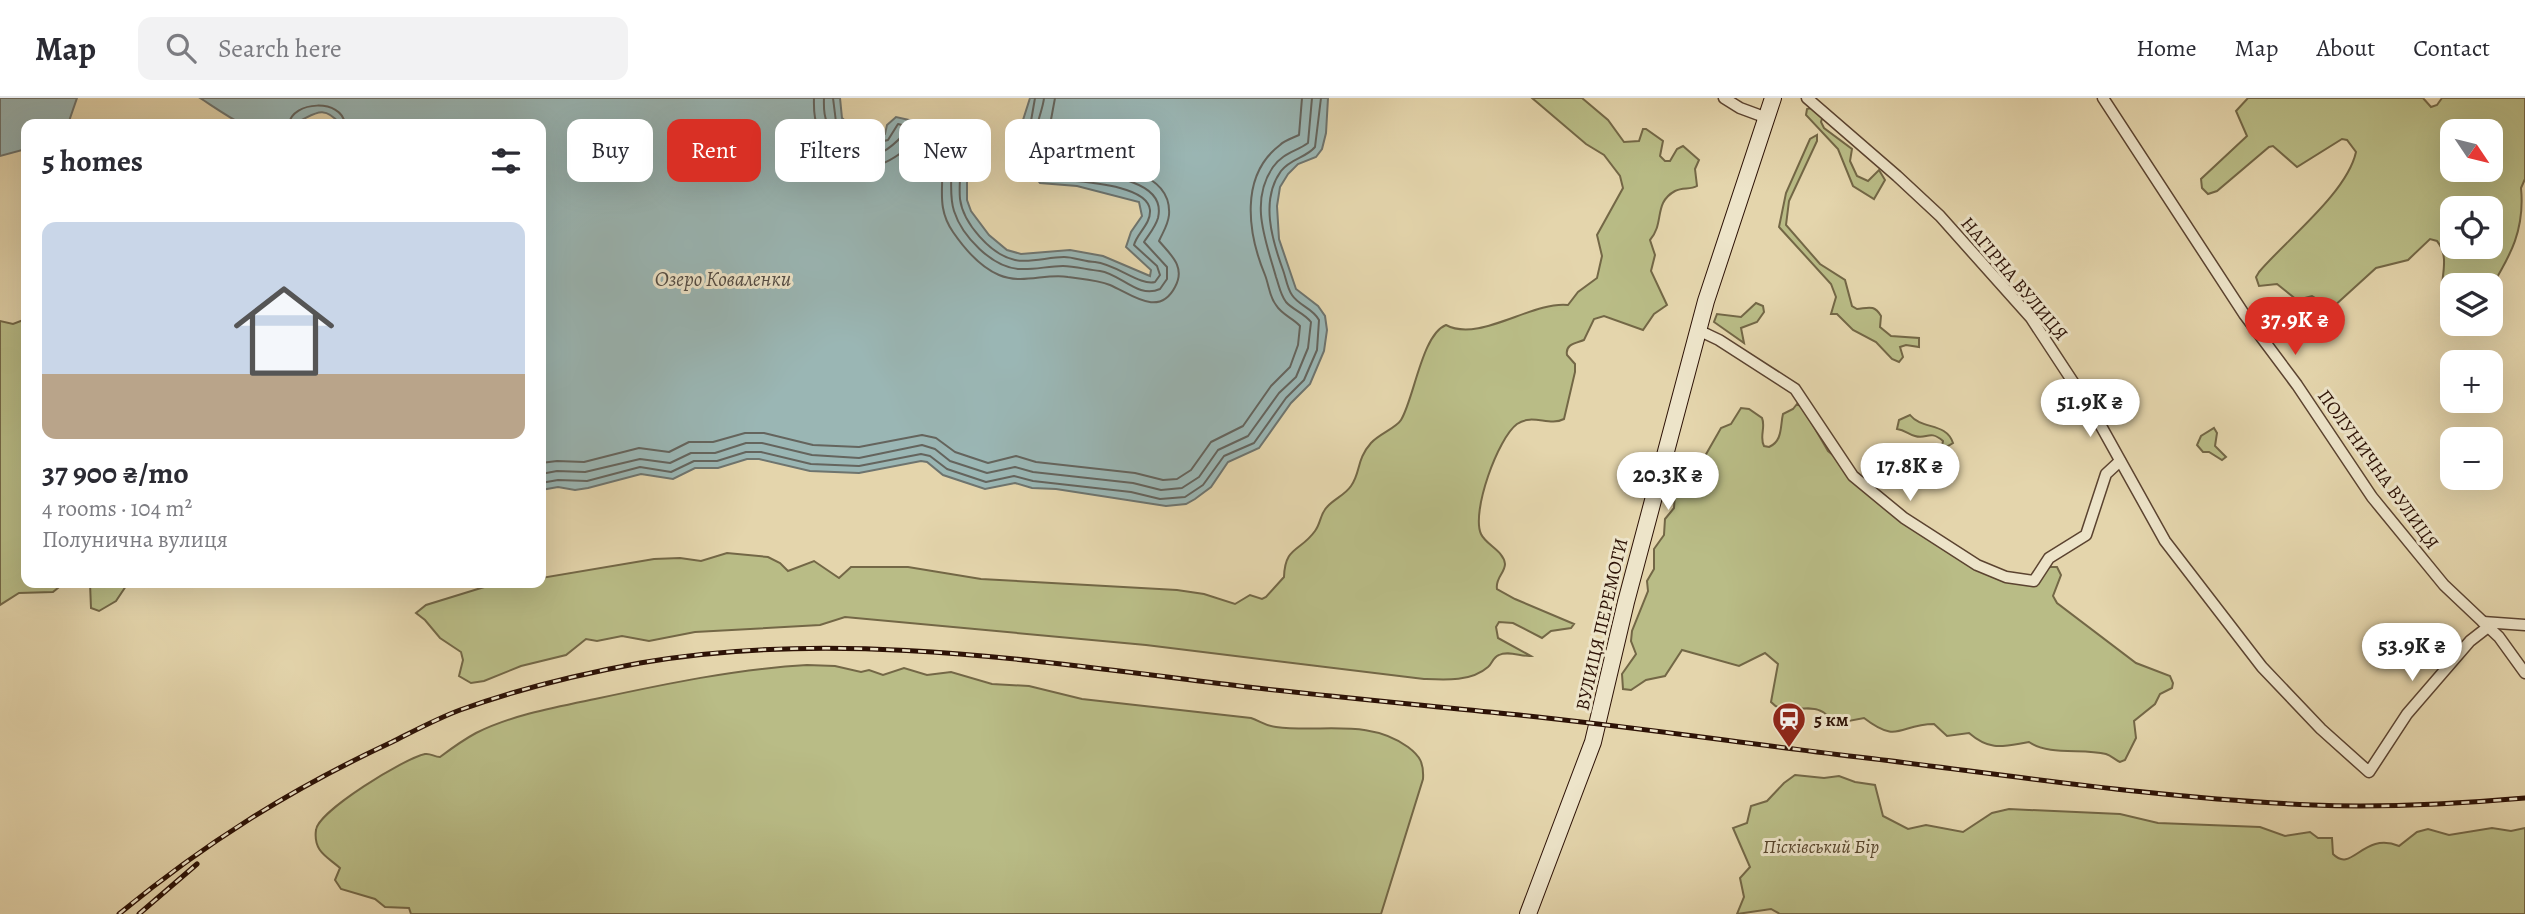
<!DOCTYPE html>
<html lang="en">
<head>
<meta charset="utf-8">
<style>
	:root { --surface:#fff; --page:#f2f2f3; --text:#2b2b33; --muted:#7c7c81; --line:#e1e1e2; --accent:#d93025 }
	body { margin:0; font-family:Alegreya,serif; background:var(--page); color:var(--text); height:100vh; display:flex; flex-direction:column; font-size:26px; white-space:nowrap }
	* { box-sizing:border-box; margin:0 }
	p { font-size:23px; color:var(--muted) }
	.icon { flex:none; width:38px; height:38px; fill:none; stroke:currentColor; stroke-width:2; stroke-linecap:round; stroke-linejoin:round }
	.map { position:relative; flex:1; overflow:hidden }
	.side { position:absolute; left:21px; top:21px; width:525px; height:469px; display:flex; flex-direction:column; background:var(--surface); border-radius:14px; box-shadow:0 7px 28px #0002 }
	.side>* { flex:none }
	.guide { position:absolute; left:567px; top:21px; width:665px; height:63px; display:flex; gap:14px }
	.needle { width:46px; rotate:125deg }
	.controls { position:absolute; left:2440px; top:21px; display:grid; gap:14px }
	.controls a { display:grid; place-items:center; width:63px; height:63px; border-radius:14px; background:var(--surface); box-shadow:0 7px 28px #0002; font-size:35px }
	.price { position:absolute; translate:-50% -60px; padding:0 16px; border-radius:24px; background:#fff; color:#222; font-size:23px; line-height:46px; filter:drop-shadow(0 2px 4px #0008) }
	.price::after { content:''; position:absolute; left:50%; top:42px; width:21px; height:16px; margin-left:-10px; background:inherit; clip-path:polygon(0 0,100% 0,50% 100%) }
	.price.selected { background:var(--accent); color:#fff }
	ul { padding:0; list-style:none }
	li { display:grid; align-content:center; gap:14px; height:371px; padding:0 21px }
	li+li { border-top:2px solid var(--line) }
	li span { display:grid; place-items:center; height:217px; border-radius:14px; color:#555 }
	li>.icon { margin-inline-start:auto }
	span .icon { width:126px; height:126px; fill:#fffc; stroke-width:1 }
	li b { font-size:30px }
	h2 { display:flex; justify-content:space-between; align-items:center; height:84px; padding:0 21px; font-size:30px }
	.chip { padding:0 24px; border-radius:14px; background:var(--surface); box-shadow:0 7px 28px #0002; font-size:24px; line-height:63px }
	.chip.selected { background:var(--accent); color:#fff }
	header { display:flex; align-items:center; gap:42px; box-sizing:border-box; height:98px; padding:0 35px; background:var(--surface); border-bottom:2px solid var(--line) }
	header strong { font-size:33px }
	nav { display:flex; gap:38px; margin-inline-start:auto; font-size:24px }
	.search { width:490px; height:63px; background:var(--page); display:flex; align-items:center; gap:18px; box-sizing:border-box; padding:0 24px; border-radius:14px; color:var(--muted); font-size:26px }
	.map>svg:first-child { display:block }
</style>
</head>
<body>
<header>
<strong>Map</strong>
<div class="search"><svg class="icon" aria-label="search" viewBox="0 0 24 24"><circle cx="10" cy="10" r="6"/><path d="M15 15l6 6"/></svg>Search here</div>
<nav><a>Home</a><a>Map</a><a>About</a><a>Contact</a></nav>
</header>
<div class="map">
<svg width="2525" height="816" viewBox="0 0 2525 816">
	<rect width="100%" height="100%" fill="#e4d5ac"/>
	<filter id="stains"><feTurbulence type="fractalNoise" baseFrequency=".00286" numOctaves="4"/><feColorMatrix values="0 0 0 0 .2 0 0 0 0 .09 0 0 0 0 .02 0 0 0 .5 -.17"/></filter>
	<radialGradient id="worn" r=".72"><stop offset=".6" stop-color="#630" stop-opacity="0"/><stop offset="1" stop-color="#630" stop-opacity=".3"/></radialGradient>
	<g fill="#b9bc86" stroke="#736746" stroke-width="2" fill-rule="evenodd">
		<path d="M1532 0H1582L1608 22 1624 44 1639 43 1643 31H1646L1663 43 1660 58 1665 63H1670L1677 51 1683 48 1699 62 1695 71 1697 88C1690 92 1683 89 1675 93 1653 105 1665 125 1650 142L1655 157 1651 173 1667 207 1654 216 1643 232 1604 218 1594 221 1584 242C1576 245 1565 246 1567 257L1575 266V274L1564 321C1549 329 1533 315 1517 326 1498 340 1471 414 1481 436 1486 447 1504 453 1505 466 1505 475 1495 480 1497 491L1515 501 1574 526 1571 530 1551 533 1542 540 1513 525 1499 524 1496 529 1498 540 1531 558C1522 559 1508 552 1499 557 1493 559 1492 566 1488 569 1471 584 1444 582 1424 581L1146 547 845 519 820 527 695 534 649 543 622 538 597 543 586 541 566 557 521 568 484 583 471 585 459 578 463 562 461 554 440 540 425 522 416 515 426 507 494 486 541 485V480L654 461 680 460 701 463 727 455 768 459 780 465 788 473 814 463 839 480 851 469H908L981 481 1177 492 1204 496 1235 506 1250 497 1262 501 1266 499 1284 479C1285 448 1300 454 1315 433 1321 425 1320 416 1327 409 1334 401 1345 397 1351 388 1361 374 1356 362 1371 345 1379 336 1396 330 1401 322 1414 301 1422 236 1446 227 1479 245 1532 203 1568 207L1578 194 1597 180 1602 158 1597 137 1623 90 1620 78 1604 57 1586 46Z"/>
		<path d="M2248 0H2423L2431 9 2437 7 2442 0H2525V81L2521 90C2525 131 2511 157 2490 191V187H2452V215C2428 197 2456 166 2437 143L2430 141 2408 162 2376 170 2332 210 2312 198 2297 202 2277 186 2259 188 2256 179 2259 174C2286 142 2347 95 2356 54L2347 42 2342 41 2297 69 2273 48 2269 49 2217 93 2208 96 2202 90 2201 81 2247 38 2236 13ZM2452 33H2490V72H2452ZM2452 110H2490V149H2452Z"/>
		<polygon points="1811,10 1823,18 1821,24 1824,30 1852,51 1850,63 1857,78 1868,83 1879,72 1885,82 1874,101 1853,88 1838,51 1806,17 1807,11"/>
		<path d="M1817 37V43L1789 103 1786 127 1820 166 1845 182 1852 208 1857 211C1868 210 1874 206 1881 218L1880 229 1891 238 1919 240V249L1906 247 1900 249 1903 259 1899 264 1892 261 1876 244 1853 232 1837 216H1831L1836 199 1831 186 1779 129 1786 95 1810 41Z"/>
		<polygon points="1756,205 1763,208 1764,214 1757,224 1741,230 1744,245 1714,224 1717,216 1741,219"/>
		<polygon points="26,221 26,485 64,485 53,494 19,495 0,507 0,223 13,226"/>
		<path d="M1797 306 1803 310 1828 353 1922 428 2015 484 2050 469H2057L2061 477 2053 498 2057 505 2136 565 2170 578 2173 585 2172 590 2160 596 2155 606 2134 623 2136 640 2125 662 2120 664C2115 662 2112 658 2106 656 2082 650 2050 658 2029 644 2004 648 1991 654 1969 635L1947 638 1934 626C1899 626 1899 647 1864 620L1833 626C1829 621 1827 615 1821 613 1805 605 1784 619 1771 604L1778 566 1765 555 1739 568 1682 552 1665 578 1646 582 1631 592 1623 591 1622 576 1636 556 1631 543 1632 533 1648 493 1647 483 1654 471V451L1664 437 1665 421 1674 410 1676 381 1701 365 1721 330 1731 326 1741 310 1749 311 1762 320C1766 329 1759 339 1764 348L1769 349C1783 343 1780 328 1783 316L1793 311Z"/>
		<path d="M1910 317C1922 332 1946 324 1953 345L1941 352 1943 343C1929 331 1927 342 1915 338 1908 336 1905 332 1897 331L1899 322Z"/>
		<polygon points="2214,330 2217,335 2215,348 2226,359 2222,362 2209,354 2203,354 2197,347 2201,338"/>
		<polygon points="90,485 128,485 116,503 99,513 91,510"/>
		<path d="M807 567 835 568 861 574 869 572 883 577 904 570 927 577 951 574 992 586 1029 588 1082 601 1251 620C1260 623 1266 628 1276 629 1321 635 1369 620 1408 649 1420 658 1424 665 1423 681L1381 816H411L409 810 385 809 375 801 341 791 335 782 340 770C328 759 313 754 316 732 318 713 405 660 425 656 431 655 434 659 440 659 452 650 463 642 476 635 512 617 556 609 595 601 665 586 736 571 807 567Z"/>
		<path d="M1795 677 1824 680 1839 678 1855 684 1875 687 1883 718 1908 731 1926 727 1963 734 1992 715 2009 711 2120 716 2158 725 2260 729 2285 738 2310 734 2318 740H2332L2333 756C2352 776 2363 733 2399 748L2417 734 2428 731 2449 737 2492 730 2511 733 2525 730V816H1780L1771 811 1737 816 1744 799 1740 780 1750 769 1733 730 1747 725 1751 708 1767 703 1784 685Z"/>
	</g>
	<g fill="#9ab6b4" stroke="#6e746e" stroke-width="2">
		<polygon points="0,0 77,0 68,26 26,26 26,51 0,58"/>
		<path d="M200 0H840L842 20 866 41 885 36 887 27 896 19 941 29 960 40 967 58V102L971 113 989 137 1007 152 1021 156 1070 152 1103 158 1150 178 1151 172 1126 149 1131 134 1142 118 1139 104 1077 88 1040 85 1020 58 1016 44 1030 0H1328L1326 35 1322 51 1316 59 1298 66 1288 76 1280 89 1277 108 1279 141 1296 191 1318 208 1325 218 1327 232 1324 253 1310 286 1291 305 1259 350 1228 364 1211 389 1195 401 1186 406 1166 408 1056 391 1032 390 1015 385 985 391 943 377 927 364 921 363 859 375 810 373 759 361H747L718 370H695L673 381 641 376 588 390 575 392 558 389 541 392V26H340C321 3 312 20 292 26 286 28 246 28 242 26 228 19 214 9 200 0Z"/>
	</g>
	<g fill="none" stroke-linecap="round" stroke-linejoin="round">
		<g stroke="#64645d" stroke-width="2">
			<path d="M814 0C813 29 818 33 839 51 866 76 882 71 910 48L939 56C948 82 933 105 953 134 964 150 980 169 999 177 1023 187 1045 175 1068 179 1082 181 1098 182 1110 187 1131 196 1159 220 1175 189 1186 169 1171 157 1159 143 1163 134 1168 127 1169 117 1173 65 1089 66 1054 61L1043 45 1050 27 1055 0"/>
			<path d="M824 0C823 25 827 27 845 42 849 46 851 51 856 54 875 65 893 48 904 36L947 49C956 69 947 92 954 113 962 138 992 170 1020 171 1034 172 1048 168 1063 168 1075 168 1088 172 1100 173 1121 176 1138 201 1160 191L1167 181V169L1144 144C1149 136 1155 130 1158 120 1169 73 1075 77 1048 70 1043 63 1033 54 1032 45 1032 39 1043 12 1044 0"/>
			<path d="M833 0 836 24 863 48 888 42 898 26 939 36 953 43C965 59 958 82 960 101 963 125 991 157 1015 162 1031 165 1048 159 1064 159 1074 159 1085 164 1095 164 1116 166 1140 188 1155 184L1160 177 1157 168 1134 147C1137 135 1151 126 1150 112 1147 83 1065 84 1043 79L1026 55 1023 42 1031 23 1035 0"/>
			<path d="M289 26C292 3 342 0 345 26"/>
			<path d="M541 365 557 363 584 364 639 350 669 354 689 344H713L745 335H764L813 347 859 349 922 337 936 340 955 354 988 365 1016 358 1036 364 1135 375 1163 382 1177 381 1191 372 1211 344 1243 328 1271 288 1290 269 1298 247 1300 228C1293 220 1282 217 1276 207 1269 198 1269 187 1265 177 1248 136 1239 78 1280 47 1285 42 1293 40 1299 37L1302 0"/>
			<path d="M541 376 557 373 585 374 640 361 670 365 691 355H715L746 345H762L812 357 859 360 922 347 935 351 950 363 987 375 1015 369 1033 374 1133 385 1161 392 1182 390 1199 379 1218 352 1248 338 1279 295 1296 279 1308 250 1311 224C1304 215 1293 212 1286 204 1280 196 1279 187 1276 179 1266 143 1249 104 1273 69 1283 55 1295 54 1308 45L1312 0"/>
			<path d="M541 385 558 382 587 383 640 369 671 374 694 363H717L746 354H761L811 366 859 368 921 356 930 358 947 371 986 384 1014 378 1033 383 1131 394 1160 401 1185 399 1203 387 1224 358 1254 345 1286 300 1304 282 1317 252 1319 222C1313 210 1299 208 1292 197 1287 190 1286 180 1283 172 1272 142 1260 102 1281 73 1291 60 1306 60 1315 49L1321 0"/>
		</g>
		<g stroke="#5b4330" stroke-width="13">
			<g id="street">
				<polyline points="1724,0 1740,10 1767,20"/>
				<polyline points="1807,0 1897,78 1940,118 2031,220 2096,319 2165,443 2262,569 2321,631 2369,674 2407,616 2470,543 2488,529"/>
				<polyline points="2103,0 2244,216 2297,287 2372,399 2444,487 2499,539 2525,575"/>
				<polyline points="1698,232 1719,242 1795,291 1853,378 1904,420 1977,467 2006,479 2034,483 2049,460 2086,437 2106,376 2120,363"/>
				<polyline points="2483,524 2525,527"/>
			</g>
		</g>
		<g stroke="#2d1206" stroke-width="18">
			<polyline id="secondary" points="1528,816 1593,644 1626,504 1706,203 1773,0"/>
		</g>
		<use href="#street" stroke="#ede4c9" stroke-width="10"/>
		<use href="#secondary" stroke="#ede4c9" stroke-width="16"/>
		<g stroke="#2d1206" stroke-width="5">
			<g id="rail">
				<path d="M119 816C205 745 291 691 392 644 414 633 436 621 460 612 518 591 580 576 640 565 840 530 1049 565 1248 589 1335 599 1422 607 1509 616 1628 628 1748 646 1867 660 2015 678 2164 701 2313 707 2384 710 2455 706 2525 700"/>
				<polyline points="139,816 197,766"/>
			</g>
		</g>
		<use href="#rail" stroke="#ede4c9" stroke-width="2.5" stroke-dasharray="8" stroke-linecap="butt"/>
	</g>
	<defs>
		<g id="station-pin" transform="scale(1.75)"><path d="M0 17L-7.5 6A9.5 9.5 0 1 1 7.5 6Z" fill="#8f2418" stroke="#ede4c9"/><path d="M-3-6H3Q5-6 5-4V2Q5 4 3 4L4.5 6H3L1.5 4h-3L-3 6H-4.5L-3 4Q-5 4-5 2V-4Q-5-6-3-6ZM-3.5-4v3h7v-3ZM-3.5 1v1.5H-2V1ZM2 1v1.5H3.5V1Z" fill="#fff"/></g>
	</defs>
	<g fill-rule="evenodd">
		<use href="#station-pin" x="1789" y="621"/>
	</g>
	<g text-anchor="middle" stroke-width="6" stroke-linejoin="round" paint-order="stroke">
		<g font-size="19" fill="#2d1206" stroke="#ede4c9">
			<text transform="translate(2015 180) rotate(50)" y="7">НАГІРНА ВУЛИЦЯ</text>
			<text transform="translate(2379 371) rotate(54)" y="7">ПОЛУНИЧНА ВУЛИЦЯ</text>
			<text transform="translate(1601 526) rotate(-77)" y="7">ВУЛИЦЯ ПЕРЕМОГИ</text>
		</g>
		<g font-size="19" font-weight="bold" fill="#2d1206" stroke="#ede4c9" text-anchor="start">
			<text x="1814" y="628">5 км</text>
		</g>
		<g font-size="19" font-style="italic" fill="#57452c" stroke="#ede4c9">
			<text x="1821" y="755">Пісківський Бір</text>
		</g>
		<g font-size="21" font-style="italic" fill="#534b43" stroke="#ede4c9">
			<text x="723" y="188">Озеро Коваленки</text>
		</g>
	</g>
	<rect width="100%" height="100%" filter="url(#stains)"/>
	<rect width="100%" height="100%" fill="url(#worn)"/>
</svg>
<div class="controls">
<a><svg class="needle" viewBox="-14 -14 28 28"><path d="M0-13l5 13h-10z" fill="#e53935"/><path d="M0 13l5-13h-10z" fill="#7c7c81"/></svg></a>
<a><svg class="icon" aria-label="locate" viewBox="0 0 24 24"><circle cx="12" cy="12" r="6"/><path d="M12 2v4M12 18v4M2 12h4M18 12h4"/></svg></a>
<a><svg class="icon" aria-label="layers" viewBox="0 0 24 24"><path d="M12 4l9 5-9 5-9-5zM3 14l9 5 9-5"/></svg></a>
<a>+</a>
<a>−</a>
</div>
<b class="price selected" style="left:2295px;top:259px">37.9K ₴</b>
<b class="price" style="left:2090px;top:341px">51.9K ₴</b>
<b class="price" style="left:1910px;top:405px">17.8K ₴</b>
<b class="price" style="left:1668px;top:414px">20.3K ₴</b>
<b class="price" style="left:2412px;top:585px">53.9K ₴</b>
<div class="guide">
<a class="chip">Buy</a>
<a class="chip selected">Rent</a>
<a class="chip">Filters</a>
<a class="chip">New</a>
<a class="chip">Apartment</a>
</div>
<section class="side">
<h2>5 homes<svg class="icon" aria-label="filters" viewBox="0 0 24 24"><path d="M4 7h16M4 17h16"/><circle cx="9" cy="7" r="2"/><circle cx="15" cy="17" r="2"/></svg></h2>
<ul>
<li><span style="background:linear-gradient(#c9d6e8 70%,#b9a48a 0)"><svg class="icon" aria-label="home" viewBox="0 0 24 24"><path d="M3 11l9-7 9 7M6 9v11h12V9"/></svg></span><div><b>37 900 ₴/mo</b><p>4 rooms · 104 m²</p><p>Полунична вулиця</p></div></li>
</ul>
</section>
</div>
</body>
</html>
